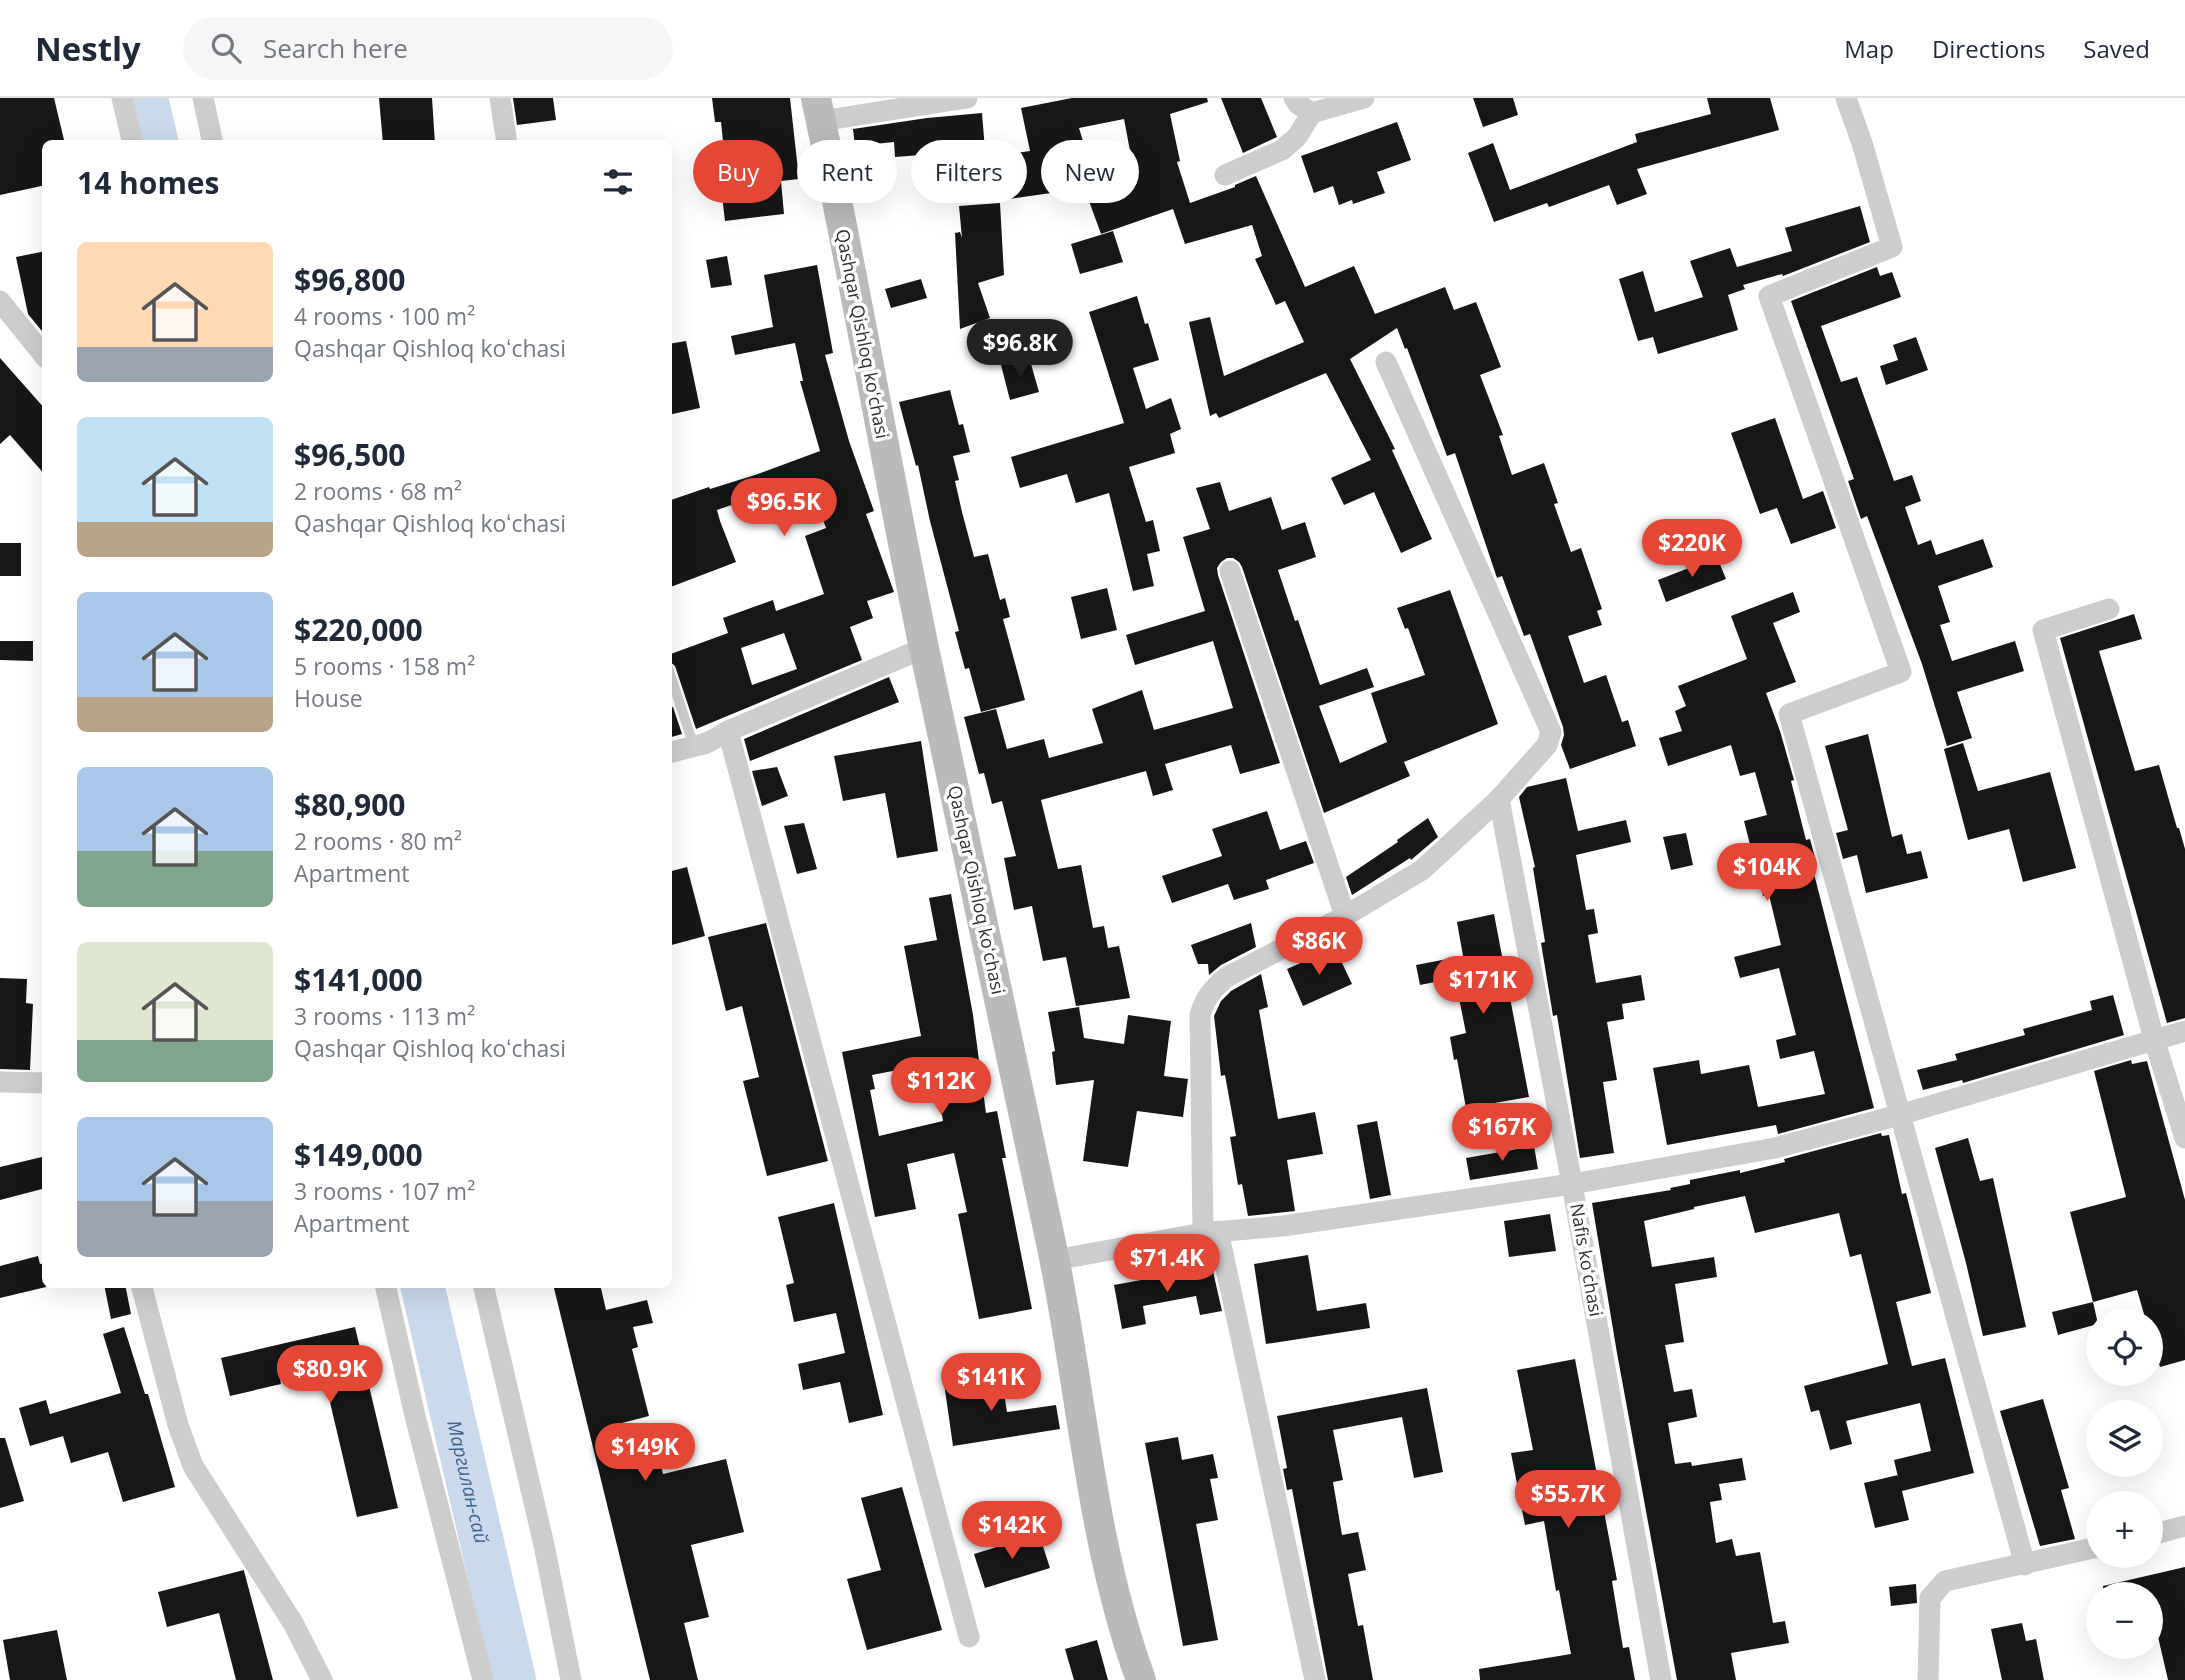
<!DOCTYPE html>
<html lang="en">
<head>
<meta charset="utf-8">
<style>
	:root { --surface:#fff; --page:#f6f6f7; --text:#1f2937; --muted:#747a83; --line:#e0e1e3; --accent:#e44735 }
	body { margin:0; font-family:"Open Sans",sans-serif; background:var(--page); color:var(--text); height:100vh; display:flex; flex-direction:column; font-size:26px; white-space:nowrap }
	* { box-sizing:border-box; margin:0 }
	p { font-size:23px; color:var(--muted) }
	.icon { flex:none; width:38px; height:38px; fill:none; stroke:currentColor; stroke-width:2; stroke-linecap:round; stroke-linejoin:round }
	.map { position:relative; flex:1; overflow:hidden }
	.details { position:absolute; left:42px; top:42px; width:630px; height:1148px; display:flex; flex-direction:column; background:var(--surface); border-radius:10px; box-shadow:0 7px 28px #0002 }
	.details>* { flex:none }
	.guide { position:absolute; left:693px; top:42px; width:665px; height:63px; display:flex; gap:14px }
	.buttons { position:absolute; left:2086px; top:1211px; display:grid; gap:14px }
	.buttons a { display:grid; place-items:center; width:77px; height:77px; border-radius:50%; background:var(--surface); box-shadow:0 7px 28px #0002; font-size:35px }
	.price { position:absolute; translate:-50% -60px; padding:0 16px; border-radius:24px; background:var(--accent); color:#fff; font-size:23px; line-height:46px; filter:drop-shadow(0 2px 4px #0008) }
	.price::after { content:''; position:absolute; left:50%; top:42px; width:21px; height:16px; margin-left:-10px; background:inherit; clip-path:polygon(0 0,100% 0,50% 100%) }
	.price.on { background:#222; color:#fff }
	ul { padding:0; list-style:none }
	li { display:flex; align-items:center; gap:21px; height:175px; padding:0 35px }
	li span { display:grid; place-items:center; flex:none; width:196px; height:140px; border-radius:10px; color:#555 }
	li>.icon { margin-inline-start:auto }
	span .icon { width:84px; height:84px; fill:#fffc; stroke-width:1 }
	li b { font-size:30px }
	h2 { display:flex; justify-content:space-between; align-items:center; height:84px; padding:0 35px; font-size:30px }
	.chip { padding:0 24px; border-radius:32px; background:var(--surface); box-shadow:0 7px 28px #0002; font-size:24px; line-height:63px }
	.chip.on { background:var(--accent); color:#fff }
	header { display:flex; align-items:center; gap:42px; box-sizing:border-box; height:98px; padding:0 35px; background:var(--surface); border-bottom:2px solid var(--line) }
	header strong { font-size:33px }
	nav { display:flex; gap:38px; margin-inline-start:auto; font-size:24px }
	.search { width:490px; height:63px; background:var(--page); display:flex; align-items:center; gap:18px; box-sizing:border-box; padding:0 24px; border-radius:38px; color:var(--muted); font-size:26px }
	.map>svg:first-child { display:block }
</style>
</head>
<body>
<header>
<strong>Nestly</strong>
<div class="search"><svg class="icon" aria-label="search" viewBox="0 0 24 24"><circle cx="10" cy="10" r="6"/><path d="M15 15l6 6"/></svg>Search here</div>
<nav><a>Map</a><a>Directions</a><a>Saved</a></nav>
</header>
<div class="map">
<svg width="2185" height="1582" viewBox="0 0 2185 1582">
	<rect width="100%" height="100%" fill="#fff"/>
	<g fill="none" stroke-linecap="round" stroke-linejoin="round">
		<g stroke="#cad9ec" stroke-width="44">
			<polyline points="146,0 157,46"/>
			<path id="s1" d="M422 1186 514 1582"/>
		</g>
	</g>
	<g fill="#171717" fill-rule="evenodd">
		<polygon points="0,0 54,0 65,46 46,46 46,87 0,97"/>
		<polygon points="379,0 432,0 435,46 383,46"/>
		<polygon points="513,0 553,0 556,22 517,27"/>
		<polygon points="712,0 790,0 799,81 781,83 784,116 725,123 718,64 725,63 721,24 715,24"/>
		<polygon points="1072,0 1207,0 1208,4 1170,16 1180,63 1177,64 1190,105 1235,89 1235,87 1256,78 1305,189 1354,168 1375,216 1445,189 1454,212 1476,204 1501,269 1480,277 1503,337 1499,338 1512,377 1544,365 1558,405 1554,406 1571,454 1581,450 1602,511 1597,513 1602,527 1568,538 1584,585 1606,577 1622,624 1628,622 1636,648 1570,671 1561,647 1564,637 1563,629 1530,536 1524,538 1502,478 1497,480 1455,355 1447,358 1407,250 1405,251 1397,230 1350,261 1395,351 1392,352 1432,441 1401,455 1374,394 1344,407 1331,380 1371,362 1326,275 1219,320 1216,315 1210,318 1189,224 1210,219 1224,278 1304,244 1285,203 1276,207 1255,161 1262,158 1252,127 1185,146 1173,111 1101,136 1085,92 1134,74 1124,21 1079,30 1095,83 1051,95 994,103 988,59 1030,53 1021,10"/>
		<polygon points="1221,0 1261,0 1277,39 1243,55"/>
		<polygon points="1473,0 1513,0 1518,17 1483,29"/>
		<polygon points="1707,0 1770,0 1779,32 1637,71 1647,96 1617,107 1609,87 1549,109 1547,105 1494,124 1468,55 1493,45 1510,92 1637,44 1635,36 1711,16"/>
		<polygon points="982,15 985,52 895,59 894,44 855,48 853,31 927,20"/>
		<polygon points="1397,24 1411,62 1377,74 1385,95 1353,106 1352,102 1339,107 1333,88 1314,95 1301,58"/>
		<polygon points="1000,105 1004,177 978,185 990,220 960,231 955,135 960,134 962,140 959,108"/>
		<polygon points="1860,108 1870,144 1783,178 1782,176 1743,187 1745,191 1728,197 1738,232 1658,256 1653,239 1638,243 1619,181 1643,173 1655,214 1703,199 1690,163 1730,150 1737,169 1792,153 1785,130"/>
		<polygon points="1113,133 1123,164 1080,176 1071,146"/>
		<polygon points="46,153 46,238 28,216 16,159"/>
		<polygon points="727,158 732,187 711,190 706,162"/>
		<path d="M817 167 833 255 825 257 849 343 874 413 866 416 894 494 867 503 873 520 850 529 862 562 696 631 675 568 668 562V557L728 535 723 520 773 502 776 513 824 496 805 438 826 430 809 384 780 395 778 391 717 412 720 423 736 464 668 490V403L709 389 710 391 755 377 820 353 800 283H803L795 245 735 257 731 238 773 229 764 177ZM784 535 797 571 752 587 741 550Z"/>
		<polygon points="1877,169 1880,178 1892,174 1901,199 1821,228 1841,284 1857,279 1894,383 1912,377 1921,403 1905,409 1918,447 1931,442 1936,457 1983,441 1993,469 1938,488 1950,524 1940,527 1952,563 2015,543 2024,573 1957,594 1972,640 1947,648 1922,566 1867,418 1861,421 1848,383 1854,381 1791,203"/>
		<polygon points="921,181 927,200 891,210 885,191"/>
		<polygon points="1137,198 1145,226 1148,225 1159,262 1133,270 1146,311 1171,300 1181,331 1170,336 1175,355 1129,369 1146,424 1153,422 1160,453 1147,456 1154,488 1133,493 1109,395 1076,405 1067,376 1020,390 1011,359 1124,325 1089,214"/>
		<polygon points="1916,239 1928,272 1886,287 1880,268 1898,262 1893,247"/>
		<polygon points="686,243 700,310 668,317 668,246"/>
		<polygon points="1029,259 1039,294 1010,302 1001,267"/>
		<polygon points="0,260 46,312 46,378 10,337 0,346"/>
		<polygon points="950,292 959,327 963,326 970,354 953,358 959,382 955,383 962,414 974,459 988,456 1000,502 1005,500 1010,519 1003,521 1025,602 981,614 969,570 965,571 955,534 959,533 930,423 918,367 916,368 899,304"/>
		<polygon points="1775,320 1803,401 1823,393 1836,430 1791,446 1777,410 1760,416 1731,335"/>
		<polygon points="1220,384 1229,413 1271,399 1282,432 1305,424 1316,459 1278,472 1295,523 1298,522 1320,587 1367,570 1374,589 1319,608 1340,665 1387,644 1371,595 1425,577 1408,530 1405,531 1397,510 1450,492 1498,626 1404,664 1410,678 1324,715 1242,469 1239,464 1233,460 1227,460 1221,464 1217,470 1218,477 1280,665 1240,676 1231,647 1165,666 1173,692 1153,698 1146,673 1041,702 1058,771 1081,767 1093,830 1104,828 1108,850 1119,848 1130,900 1076,908 1066,859 1043,863 1032,808 1014,812 1004,760 1016,758 1002,703 992,706 984,675 979,676 964,619 996,611 1007,651 1044,641 1049,660 1103,645 1092,611 1142,592 1154,632 1233,610 1213,543 1135,567 1126,537 1205,513 1183,439 1210,431 1196,390"/>
		<rect x="0" y="445" width="21" height="33"/>
		<polygon points="1717,459 1726,481 1666,504 1658,482"/>
		<polygon points="1107,490 1117,532 1081,541 1071,499"/>
		<polygon points="1793,494 1800,514 1773,525 1796,584 1766,595 1780,633 1794,682 1791,683 1806,742 1810,741 1817,767 1812,768 1874,1010 1778,1036 1776,1027 1667,1047 1653,970 1699,962 1701,976 1749,967 1758,1009 1825,996 1814,953 1780,961 1776,942 1796,937 1779,870 1740,880 1734,859 1781,847 1769,797 1763,798 1744,723 1767,717 1755,674 1740,678 1731,647 1668,668 1659,640 1682,633 1675,613 1686,608 1678,588 1747,561 1731,518"/>
		<polygon points="2134,516 2142,541 2099,553 2135,673 2159,667 2177,730 2179,730 2185,751 2185,920 2167,925 2060,540"/>
		<polygon points="0,543 33,543 33,563 0,562"/>
		<polygon points="889,579 899,604 750,663 744,641"/>
		<polygon points="673,609 682,636 668,640 668,610"/>
		<polygon points="1868,636 1892,739 1902,736 1907,756 1921,753 1928,780 1866,795 1857,757 1843,761 1836,735 1848,732 1825,648"/>
		<polygon points="921,643 938,753 897,760 885,695 843,703 834,658"/>
		<polygon points="1963,645 1978,693 2050,674 2076,770 2023,784 2009,731 1968,742 1944,651"/>
		<polygon points="777,669 788,698 762,708 752,673"/>
		<polygon points="1566,680 1578,733 1626,722 1631,744 1576,757 1586,812 1594,811 1598,835 1588,837 1596,885 1641,877 1645,902 1622,906 1624,921 1607,924 1617,982 1603,984 1614,1055 1580,1060 1557,917 1553,918 1541,845 1545,844 1533,770 1535,769 1519,699 1527,689"/>
		<polygon points="1267,713 1280,752 1306,743 1314,765 1266,782 1269,791 1234,802 1228,786 1172,805 1162,778 1222,758 1212,731"/>
		<polygon points="1428,720 1438,739 1411,762 1410,760 1352,797 1346,779 1398,744 1397,742"/>
		<polygon points="804,725 817,771 797,776 784,728"/>
		<polygon points="1686,735 1693,767 1671,772 1663,739"/>
		<polygon points="687,769 705,838 668,848 668,774"/>
		<path d="M951 796 973 917 986 1015 997 1013 1006 1060H1002L1032 1211 979 1221 958 1116 967 1114 954 1055 907 1066 916 1111 875 1119 842 954 921 938 904 848 937 842 929 800ZM934 965 943 1023 879 1038 870 992 875 991 872 977Z"/>
		<polygon points="1494,816 1529,999 1466,1010 1457,961 1454,962 1450,939 1466,935 1455,880 1420,887 1416,867 1463,858 1457,824"/>
		<polygon points="766,825 828,1063 767,1078 743,983 759,979 742,908 726,913 708,839"/>
		<polygon points="1251,825 1256,849 1221,867 1209,877 1208,866 1198,866 1191,847"/>
		<polygon points="1335,850 1352,886 1303,908 1287,871"/>
		<polygon points="1261,876 1268,909 1259,912 1278,1021 1315,1014 1323,1056 1287,1062 1295,1113 1248,1118 1242,1086 1238,1087 1230,1039 1236,1038 1225,977 1221,978 1214,918 1221,903 1231,893"/>
		<polygon points="0,880 27,881 26,905 33,906 30,972 0,971"/>
		<polygon points="2113,897 2124,937 1963,985 1962,982 1923,992 1917,972 1957,962 1955,956 2025,937 2023,931 2092,912 2090,903"/>
		<polygon points="1079,909 1084,940 1124,946 1128,917 1171,923 1164,978 1188,981 1183,1019 1137,1013 1128,1069 1083,1063 1094,982 1056,987 1052,954 1055,953 1048,914"/>
		<polygon points="2131,962 2132,966 2147,963 2185,1102 2185,1262 2160,1269 2151,1238 2151,1223 2146,1223 2137,1192 2093,1204 2070,1114 2126,1099 2094,973"/>
		<polygon points="1377,1023 1391,1097 1370,1101 1357,1027"/>
		<polygon points="1881,1035 1882,1038 1889,1037 1902,1096 1906,1095 1931,1195 1896,1204 1912,1268 1945,1260 1974,1375 1902,1393 1909,1422 1875,1430 1864,1385 1898,1377 1898,1379 1894,1362 1931,1353 1920,1305 1846,1323 1852,1346 1830,1352 1819,1312 1811,1314 1804,1288 1888,1266 1861,1156 1850,1159 1839,1115 1755,1135 1745,1098 1694,1109 1694,1111 1644,1123 1652,1169 1714,1159 1717,1179 1675,1186 1684,1244 1665,1247 1674,1294 1692,1291 1697,1319 1668,1325 1675,1366 1691,1364 1692,1368 1742,1360 1746,1382 1719,1386 1722,1402 1710,1404 1716,1445 1732,1441 1736,1458 1760,1454 1773,1525 1785,1523 1789,1545 1731,1555 1736,1582 1677,1582 1617,1255 1592,1105 1671,1092 1670,1090 1690,1086 1690,1082 1740,1072 1740,1075 1785,1064 1784,1061"/>
		<polygon points="1968,1040 1980,1083 1993,1080 2026,1229 1983,1238 1966,1165 1935,1050"/>
		<polygon points="1534,1048 1538,1071 1470,1082 1466,1060"/>
		<polygon points="46,1058 46,1090 0,1102 0,1069"/>
		<polygon points="834,1105 883,1317 849,1325 840,1284 803,1292 798,1266 845,1255 836,1215 794,1224 786,1187 794,1185 778,1119"/>
		<polygon points="1550,1116 1556,1153 1509,1159 1504,1123"/>
		<polygon points="1308,1157 1317,1213 1366,1205 1370,1230 1266,1246 1254,1166"/>
		<polygon points="38,1158 40,1166 46,1165 46,1189 0,1200 0,1168"/>
		<polygon points="1212,1169 1222,1213 1200,1217 1196,1198 1143,1208 1146,1226 1122,1231 1114,1187"/>
		<polygon points="104,1186 125,1186 131,1216 111,1221"/>
		<polygon points="553,1186 600,1186 606,1212 647,1202 653,1225 633,1229 638,1249 632,1251 649,1318 622,1325 631,1361 658,1355 663,1376 726,1361 744,1434 691,1447 709,1519 684,1525 698,1582 650,1582"/>
		<polygon points="2093,1204 2098,1226 2058,1237 2052,1214"/>
		<polygon points="124,1229 145,1296 148,1296 175,1389 123,1404 108,1354 71,1365 63,1338 30,1348 19,1310 46,1302 50,1316 121,1295 103,1236"/>
		<polygon points="355,1229 398,1410 357,1419 321,1266 279,1276 281,1286 230,1298 221,1260"/>
		<polygon points="1575,1261 1617,1482 1612,1483 1623,1550 1629,1549 1635,1582 1480,1582 1479,1571 1571,1556 1559,1492 1556,1493 1544,1423 1525,1427 1511,1355 1533,1352 1517,1272"/>
		<polygon points="1001,1276 1007,1314 1056,1307 1060,1331 953,1348 944,1285"/>
		<polygon points="1427,1290 1443,1374 1414,1380 1402,1319 1333,1332 1343,1382 1333,1384 1342,1437 1358,1434 1366,1472 1348,1476 1358,1528 1363,1527 1373,1582 1328,1582 1292,1391 1287,1392 1283,1371 1287,1370 1277,1318"/>
		<polygon points="2043,1301 2069,1390 2061,1392 2075,1441 2040,1448 2000,1313"/>
		<polygon points="1178,1339 1182,1362 1213,1356 1218,1380 1210,1381 1218,1422 1196,1426 1218,1542 1183,1548 1145,1345"/>
		<polygon points="0,1340 5,1340 24,1403 0,1410"/>
		<polygon points="902,1389 942,1532 867,1552 847,1481 881,1472 861,1400"/>
		<polygon points="1039,1436 1050,1470 985,1490 974,1456"/>
		<polygon points="2185,1469 2185,1582 2168,1582 2156,1530 2151,1531 2151,1496 2104,1496 2103,1488"/>
		<polygon points="244,1472 244,1473 273,1582 236,1582 219,1515 167,1529 158,1494"/>
		<polygon points="1916,1486 1917,1505 1891,1508 1889,1489"/>
		<polygon points="2022,1525 2026,1543 2036,1541 2044,1582 2002,1582 1991,1531"/>
		<polygon points="57,1532 67,1582 10,1582 3,1542"/>
		<polygon points="1097,1542 1108,1582 1074,1582 1065,1551"/>
	</g>
	<g fill="none" stroke-linecap="round" stroke-linejoin="round">
		<polyline stroke="#cdcdcd" stroke-width="10" points="668,570 694,648"/>
		<g stroke="#cdcdcd" stroke-width="21">
			<polyline points="122,0 133,46"/>
			<polyline points="203,0 213,46"/>
			<polyline points="500,0 507,46"/>
			<polyline points="1294,0 1298,6 1312,15"/>
			<polyline points="1846,0 1862,45 1892,149 1769,198 1901,574 1789,616 2025,1467"/>
			<polyline points="821,23 967,0"/>
			<polyline points="1225,77 1282,52 1297,39 1312,15 1364,0"/>
			<polyline points="0,203 46,260"/>
			<polyline points="1230,473 1345,818"/>
			<polyline points="2109,511 2043,532 2154,941 2185,1040"/>
			<polyline points="728,633 969,1539"/>
			<polyline points="668,655 707,645 728,633 924,550"/>
			<polyline points="1499,701 1572,1086 1661,1582"/>
			<polyline points="0,984 46,985"/>
			<polyline points="1218,1133 1315,1582"/>
			<path d="M1203 1135 1200 917C1205 900 1213 890 1227 879L1345 818 1422 772 1499 701 1547 647 1551 634 1386 264"/>
			<polyline points="1055,1162 1203,1135 1283,1128 1572,1086 1775,1050 1899,1017 2185,933"/>
			<polyline points="141,1186 178,1327 193,1368 293,1525 322,1582"/>
			<polyline points="385,1186 415,1318 483,1582"/>
			<polyline points="483,1186 544,1447 571,1582"/>
			<polyline points="2151,1437 2185,1428"/>
			<polyline points="1928,1582 1930,1500 1945,1483 2098,1449"/>
		</g>
		<path stroke="#bababa" stroke-width="30" d="M816 0C855 183 886 367 924 550 965 749 1009 947 1051 1145 1082 1290 1090 1443 1141 1582"/>
	</g>
	<g text-anchor="middle" stroke-width="7" stroke-linejoin="round" paint-order="stroke">
		<g font-size="18" fill="#303030" stroke="#fff">
			<text transform="translate(862 236) rotate(79)" y="6">Qashqar Qishloq koʻchasi</text>
			<text transform="translate(976 792) rotate(78)" y="6">Qashqar Qishloq koʻchasi</text>
			<text transform="translate(1586 1162) rotate(80)" y="6">Nafis koʻchasi</text>
		</g>
		<g font-size="19" font-style="italic" fill="#3e6292" stroke="#fff">
			<text dy="7" stroke="none"><textPath href="#s1" startOffset="203">Маргилан-сай</textPath></text>
		</g>
	</g>
</svg>
<div class="buttons">
<a><svg class="icon" aria-label="locate" viewBox="0 0 24 24"><circle cx="12" cy="12" r="6"/><path d="M12 2v4M12 18v4M2 12h4M18 12h4"/></svg></a>
<a><svg class="icon" aria-label="layers" viewBox="0 0 24 24"><path d="M12 4l9 5-9 5-9-5zM3 14l9 5 9-5"/></svg></a>
<a>+</a>
<a>−</a>
</div>
<b class="price on" style="left:1020px;top:281px">$96.8K</b>
<b class="price" style="left:784px;top:440px">$96.5K</b>
<b class="price" style="left:1692px;top:481px">$220K</b>
<b class="price" style="left:1767px;top:805px">$104K</b>
<b class="price" style="left:1319px;top:879px">$86K</b>
<b class="price" style="left:1483px;top:918px">$171K</b>
<b class="price" style="left:941px;top:1019px">$112K</b>
<b class="price" style="left:1502px;top:1065px">$167K</b>
<b class="price" style="left:1167px;top:1196px">$71.4K</b>
<b class="price" style="left:330px;top:1307px">$80.9K</b>
<b class="price" style="left:991px;top:1315px">$141K</b>
<b class="price" style="left:645px;top:1385px">$149K</b>
<b class="price" style="left:1568px;top:1432px">$55.7K</b>
<b class="price" style="left:1012px;top:1463px">$142K</b>
<div class="guide">
<a class="chip on">Buy</a>
<a class="chip">Rent</a>
<a class="chip">Filters</a>
<a class="chip">New</a>
</div>
<section class="details">
<h2>14 homes<svg class="icon" aria-label="filters" viewBox="0 0 24 24"><path d="M4 7h16M4 17h16"/><circle cx="9" cy="7" r="2"/><circle cx="15" cy="17" r="2"/></svg></h2>
<ul>
<li><span style="background:linear-gradient(#ffd9b3 75%,#9aa5b1 0)"><svg class="icon" aria-label="home" viewBox="0 0 24 24"><path d="M3 11l9-7 9 7M6 9v11h12V9"/></svg></span><div><b>$96,800</b><p>4 rooms · 100 m²</p><p>Qashqar Qishloq koʻchasi</p></div></li>
<li><span style="background:linear-gradient(#bfe0f5 75%,#b9a48a 0)"><svg class="icon" aria-label="home" viewBox="0 0 24 24"><path d="M3 11l9-7 9 7M6 9v11h12V9"/></svg></span><div><b>$96,500</b><p>2 rooms · 68 m²</p><p>Qashqar Qishloq koʻchasi</p></div></li>
<li><span style="background:linear-gradient(#a9c7e8 75%,#b9a48a 0)"><svg class="icon" aria-label="home" viewBox="0 0 24 24"><path d="M3 11l9-7 9 7M6 9v11h12V9"/></svg></span><div><b>$220,000</b><p>5 rooms · 158 m²</p><p>House</p></div></li>
<li><span style="background:linear-gradient(#a9c7e8 60%,#7fa58c 0)"><svg class="icon" aria-label="home" viewBox="0 0 24 24"><path d="M3 11l9-7 9 7M6 9v11h12V9"/></svg></span><div><b>$80,900</b><p>2 rooms · 80 m²</p><p>Apartment</p></div></li>
<li><span style="background:linear-gradient(#dfe7d0 70%,#7fa58c 0)"><svg class="icon" aria-label="home" viewBox="0 0 24 24"><path d="M3 11l9-7 9 7M6 9v11h12V9"/></svg></span><div><b>$141,000</b><p>3 rooms · 113 m²</p><p>Qashqar Qishloq koʻchasi</p></div></li>
<li><span style="background:linear-gradient(#a9c7e8 60%,#9aa5b1 0)"><svg class="icon" aria-label="home" viewBox="0 0 24 24"><path d="M3 11l9-7 9 7M6 9v11h12V9"/></svg></span><div><b>$149,000</b><p>3 rooms · 107 m²</p><p>Apartment</p></div></li>
</ul>
</section>
</div>
</body>
</html>
